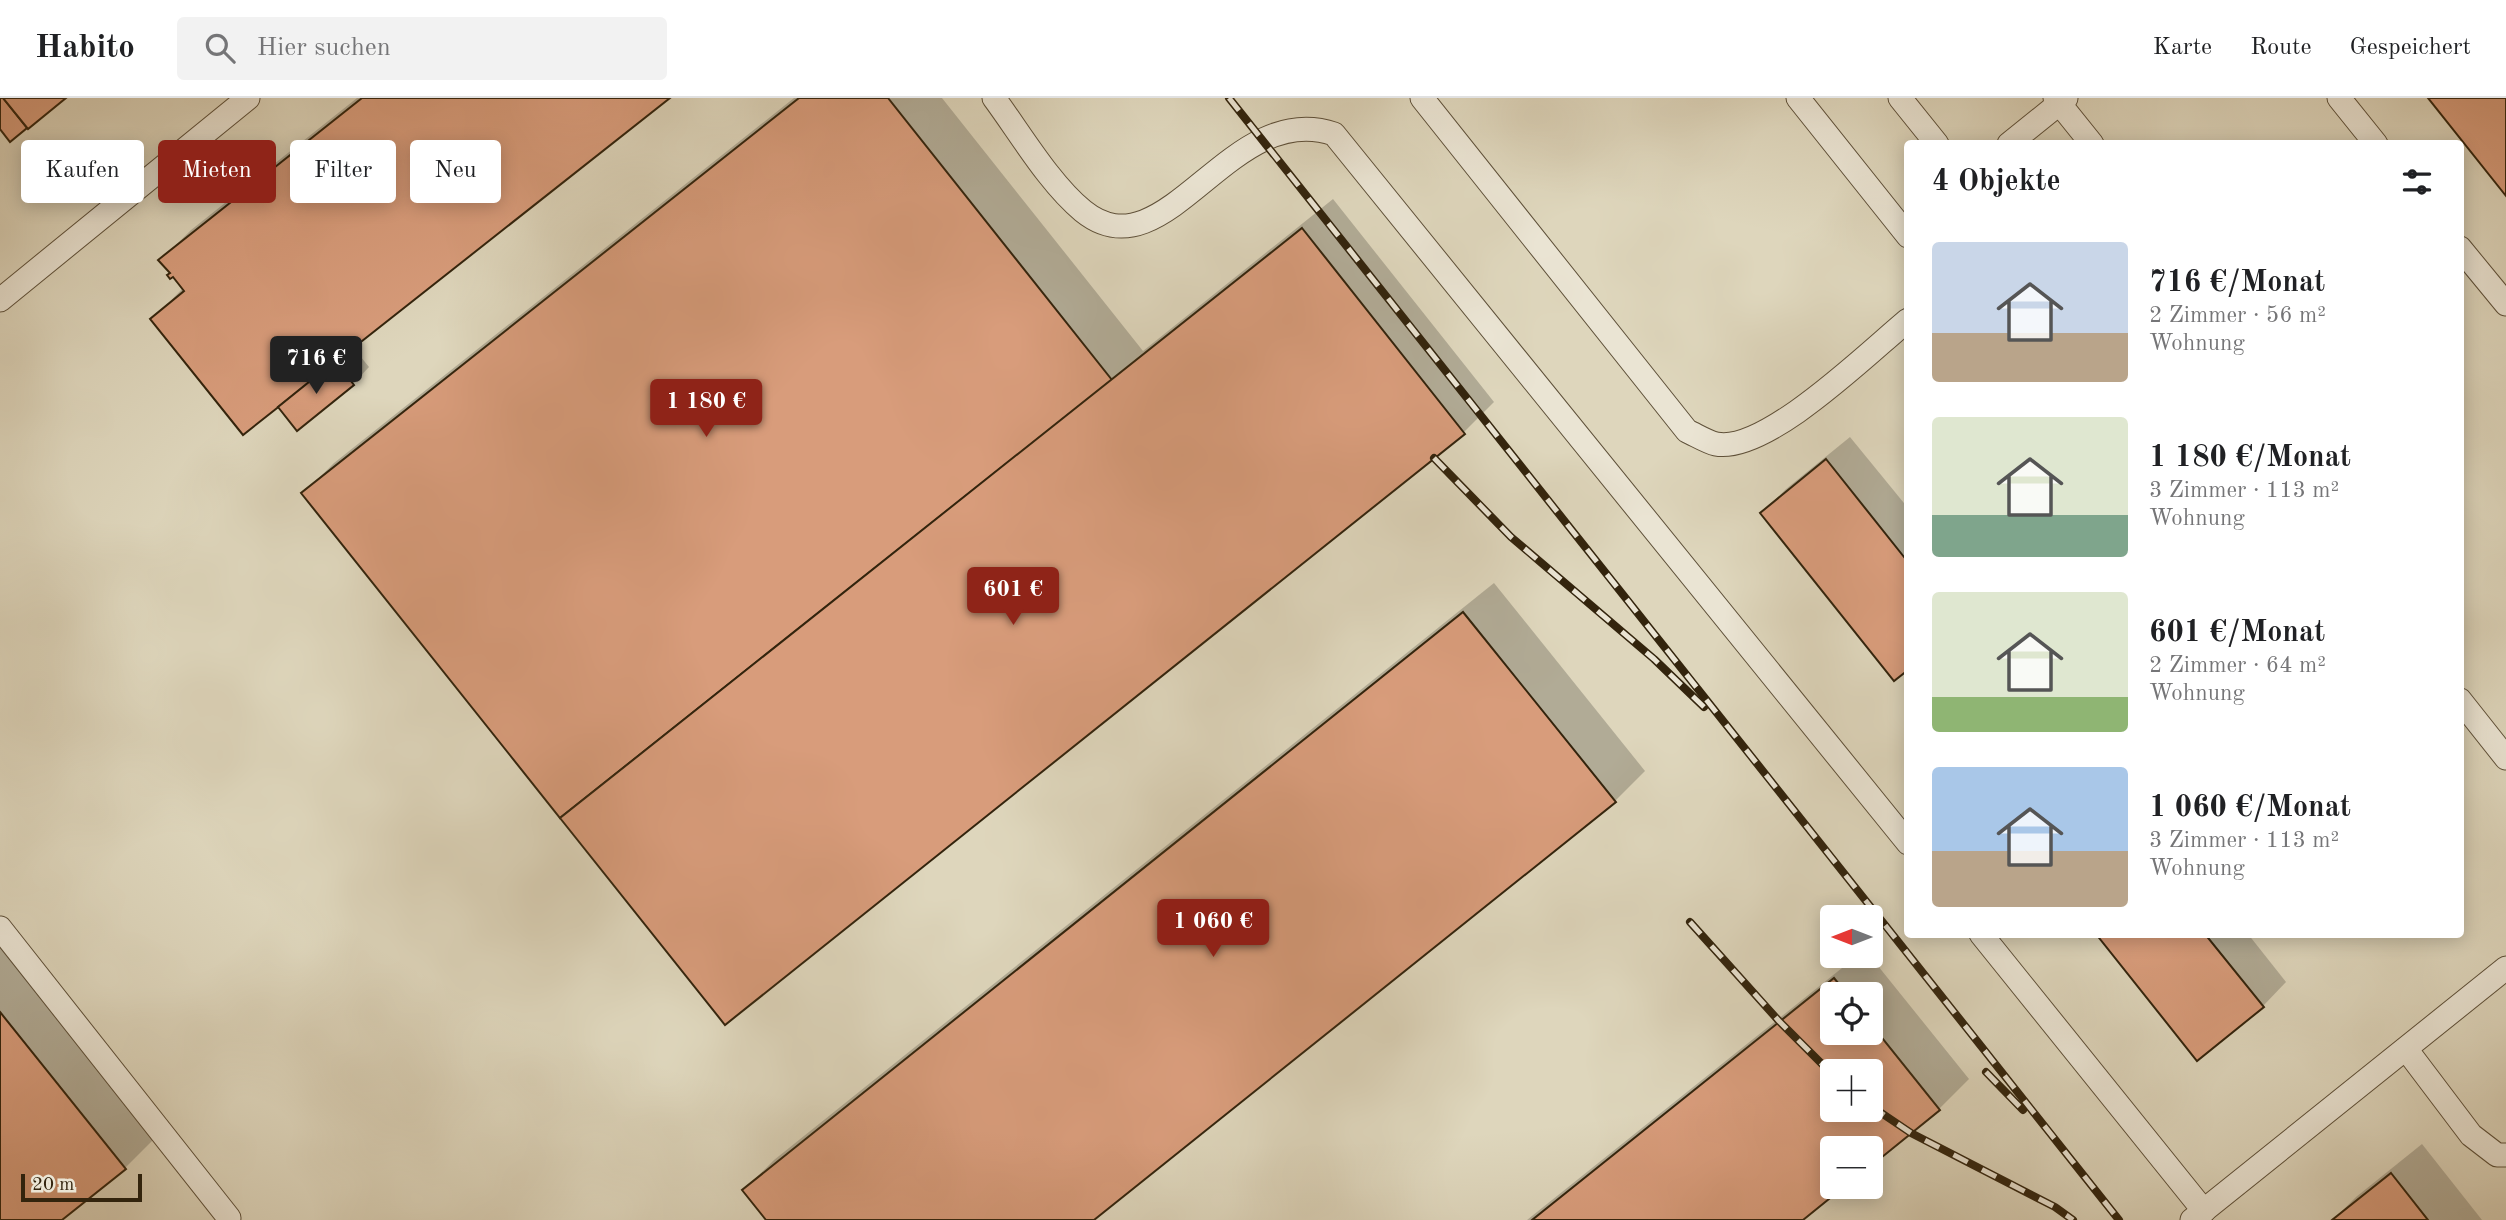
<!DOCTYPE html>
<html lang="de">
<head>
<meta charset="utf-8">
<style>
	:root { --surface:#fff; --page:#f2f2f2; --text:#202124; --muted:#757577; --line:#e0e0e0; --accent:#8f2418 }
	body { margin:0; font-family:"Old Standard TT",serif; background:var(--page); color:var(--text); height:100vh; display:flex; flex-direction:column; font-size:26px; white-space:nowrap }
	* { box-sizing:border-box; margin:0 }
	p { font-size:23px; color:var(--muted) }
	.icon { flex:none; width:38px; height:38px; fill:none; stroke:currentColor; stroke-width:2; stroke-linecap:round; stroke-linejoin:round }
	.map { position:relative; flex:1; overflow:hidden }
	.drawer { position:absolute; left:1904px; top:42px; width:560px; height:798px; display:flex; flex-direction:column; background:var(--surface); border-radius:7px; box-shadow:0 4px 18px #0003 }
	.drawer>* { flex:none }
	.hud { position:absolute; left:21px; top:42px; width:665px; height:63px; display:flex; gap:14px }
	.needle { width:46px; rotate:270deg }
	.tools { position:absolute; left:1820px; top:807px; display:grid; gap:14px }
	.tools a { display:grid; place-items:center; width:63px; height:63px; border-radius:7px; background:var(--surface); box-shadow:0 4px 18px #0003; font-size:35px }
	.scale { position:absolute; left:21px; bottom:18px; width:121px; box-sizing:border-box; padding-left:7px; border:4px solid #33240d; border-top:0; font-size:19px; line-height:24px; white-space:nowrap; color:#33240d; -webkit-text-stroke:5px #eae4d3; paint-order:stroke }
	.price { position:absolute; translate:-50% -60px; padding:0 16px; border-radius:7px; background:var(--accent); color:#fff; font-size:23px; line-height:46px; filter:drop-shadow(0 2px 4px #0008) }
	.price::after { content:''; position:absolute; left:50%; top:42px; width:21px; height:16px; margin-left:-10px; background:inherit; clip-path:polygon(0 0,100% 0,50% 100%) }
	.price.active { background:#222; color:#fff }
	ul { padding:0; list-style:none }
	li { display:flex; align-items:center; gap:21px; height:175px; padding:0 28px }
	li span { display:grid; place-items:center; flex:none; width:196px; height:140px; border-radius:7px; color:#555 }
	li>.icon { margin-inline-start:auto }
	span .icon { width:84px; height:84px; fill:#fffc; stroke-width:1 }
	li b { font-size:30px }
	h2 { display:flex; justify-content:space-between; align-items:center; height:84px; padding:0 28px; font-size:30px }
	.pill { padding:0 24px; border-radius:7px; background:var(--surface); box-shadow:0 4px 18px #0003; font-size:24px; line-height:63px }
	.pill.active { background:var(--accent); color:#fff }
	header { display:flex; align-items:center; gap:42px; box-sizing:border-box; height:98px; padding:0 35px; background:var(--surface); border-bottom:2px solid var(--line) }
	header strong { font-size:33px }
	nav { display:flex; gap:38px; margin-inline-start:auto; font-size:24px }
	.search { width:490px; height:63px; background:var(--page); display:flex; align-items:center; gap:18px; box-sizing:border-box; padding:0 24px; border-radius:7px; color:var(--muted); font-size:26px }
	.map>svg:first-child { display:block }
</style>
</head>
<body>
<header>
<strong>Habito</strong>
<div class="search"><svg class="icon" aria-label="search" viewBox="0 0 24 24"><circle cx="10" cy="10" r="6"/><path d="M15 15l6 6"/></svg>Hier suchen</div>
<nav><a>Karte</a><a>Route</a><a>Gespeichert</a></nav>
</header>
<div class="map">
<svg width="2506" height="1122" viewBox="0 0 2506 1122">
	<rect width="100%" height="100%" fill="#ded6bc"/>
	<filter id="stains"><feTurbulence type="fractalNoise" baseFrequency=".00286" numOctaves="4"/><feColorMatrix values="0 0 0 0 .2 0 0 0 0 .09 0 0 0 0 .02 0 0 0 .5 -.17"/></filter>
	<radialGradient id="worn" r=".72"><stop offset=".6" stop-color="#630" stop-opacity="0"/><stop offset="1" stop-color="#630" stop-opacity=".3"/></radialGradient>
	<g fill="#0003" fill-rule="evenodd">
		<polygon points="357,0 666,0 352,248 369,269 353,286 280,309 153,221 183,190 161,162 191,132"/>
		<polygon points="794,0 942,0 1143,253 1333,101 1494,304 1464,334 725,925 304,395 334,365"/>
		<polygon points="1850,339 1908,410 1908,570 1762,415 1786,391"/>
		<polygon points="1494,485 1645,673 1615,703 1091,1122 768,1122 744,1092 774,1062"/>
		<polygon points="2098,836 2248,836 2286,884 2263,908"/>
		<polygon points="0,846 155,1040 125,1070 59,1122 0,1122"/>
		<path d="M1857 858H1870L1969 981 1939 1011 1871 1066V1050H1832V1088L1800 1122H1527ZM1832 896H1871V934H1832ZM1832 973H1871V1012H1832Z"/>
		<polygon points="2422,1046 2482,1122 2333,1122 2356,1099"/>
	</g>
	<g fill="#d89c7b" stroke="#33240d" stroke-width="2" fill-rule="evenodd">
		<polygon points="0,0 3,0 27,30 10,44 0,31"/>
		<polygon points="3,0 66,0 28,31"/>
		<polygon points="362,0 670,0 243,337 150,221 184,193 173,179 170,181 167,177 170,175 158,162"/>
		<polygon points="799,0 888,0 1112,282 560,720 301,395"/>
		<polygon points="2428,0 2506,0 2506,98"/>
		<polygon points="1302,130 1465,336 725,927 560,720"/>
		<polygon points="335,263 354,287 297,333 278,309"/>
		<polygon points="1826,361 1908,464 1908,572 1894,583 1760,415"/>
		<polygon points="1463,514 1616,704 1094,1122 766,1122 742,1092"/>
		<polygon points="2096,836 2205,836 2264,909 2197,963"/>
		<path d="M1834 880 1847 896H1832V934H1871V926L1940 1012 1871 1068V1050H1832V1088H1845L1803 1122H1532ZM1832 973H1871V1012H1832Z"/>
		<polygon points="0,914 126,1071 62,1122 0,1122"/>
		<polygon points="2391,1075 2428,1122 2332,1122"/>
	</g>
	<g fill="none" stroke-linecap="round" stroke-linejoin="round">
		<g stroke="#5e5039" stroke-width="25">
			<g id="lane">
				<path d="M994 0C1020 35 1049 85 1083 113 1166 180 1229 0 1334 36L1908 745"/>
				<path d="M1422 0 1687 333C1696 337 1707 344 1716 346 1766 356 1870 253 1908 222"/>
				<polyline points="1798,0 1908,138"/>
				<polyline points="1900,0 1937,46"/>
				<polyline points="2055,0 2092,46"/>
				<polyline points="2339,0 2376,46"/>
				<polyline points="2009,46 2066,0"/>
				<polyline points="2460,150 2506,206"/>
				<polyline points="0,202 248,0"/>
				<polyline points="2460,602 2506,660"/>
				<polyline points="0,830 229,1120"/>
				<polyline points="1981,836 2204,1113"/>
				<polyline points="2406,951 2471,1037 2497,1057 2506,1057"/>
				<polyline points="2192,1122 2506,870"/>
			</g>
		</g>
		<use href="#lane" stroke="#eae4d3" stroke-width="23"/>
		<g stroke="#33240d" stroke-width="8">
			<g id="rail">
				<polyline points="1229,0 2119,1122"/>
				<polyline points="1434,360 1511,439 1654,561 1704,609"/>
				<polyline points="1690,824 1779,923 1832,976"/>
				<polyline points="1986,974 2023,1012"/>
				<polyline points="1871,1008 1911,1035 2055,1109 2073,1122"/>
			</g>
		</g>
		<use href="#rail" stroke="#eae4d3" stroke-width="5" stroke-dasharray="16" stroke-linecap="butt"/>
	</g>
	<rect width="100%" height="100%" filter="url(#stains)"/>
	<rect width="100%" height="100%" fill="url(#worn)"/>
</svg>
<div class="tools">
<a><svg class="needle" viewBox="-14 -14 28 28"><path d="M0-13l5 13h-10z" fill="#e53935"/><path d="M0 13l5-13h-10z" fill="#757577"/></svg></a>
<a><svg class="icon" aria-label="locate" viewBox="0 0 24 24"><circle cx="12" cy="12" r="6"/><path d="M12 2v4M12 18v4M2 12h4M18 12h4"/></svg></a>
<a>+</a>
<a>−</a>
</div>
<div class="scale">20 m</div>
<b class="price active" style="left:316px;top:298px">716 €</b>
<b class="price" style="left:706px;top:341px">1 180 €</b>
<b class="price" style="left:1013px;top:529px">601 €</b>
<b class="price" style="left:1213px;top:861px">1 060 €</b>
<div class="hud">
<a class="pill">Kaufen</a>
<a class="pill active">Mieten</a>
<a class="pill">Filter</a>
<a class="pill">Neu</a>
</div>
<section class="drawer">
<h2>4 Objekte<svg class="icon" aria-label="filters" viewBox="0 0 24 24"><path d="M4 7h16M4 17h16"/><circle cx="9" cy="7" r="2"/><circle cx="15" cy="17" r="2"/></svg></h2>
<ul>
<li><span style="background:linear-gradient(#c9d6e8 65%,#b9a48a 0)"><svg class="icon" aria-label="home" viewBox="0 0 24 24"><path d="M3 11l9-7 9 7M6 9v11h12V9"/></svg></span><div><b>716 €/Monat</b><p>2 Zimmer · 56 m²</p><p>Wohnung</p></div></li>
<li><span style="background:linear-gradient(#dfe7d0 70%,#7fa58c 0)"><svg class="icon" aria-label="home" viewBox="0 0 24 24"><path d="M3 11l9-7 9 7M6 9v11h12V9"/></svg></span><div><b>1 180 €/Monat</b><p>3 Zimmer · 113 m²</p><p>Wohnung</p></div></li>
<li><span style="background:linear-gradient(#dfe7d0 75%,#8fb573 0)"><svg class="icon" aria-label="home" viewBox="0 0 24 24"><path d="M3 11l9-7 9 7M6 9v11h12V9"/></svg></span><div><b>601 €/Monat</b><p>2 Zimmer · 64 m²</p><p>Wohnung</p></div></li>
<li><span style="background:linear-gradient(#a9c7e8 60%,#b9a48a 0)"><svg class="icon" aria-label="home" viewBox="0 0 24 24"><path d="M3 11l9-7 9 7M6 9v11h12V9"/></svg></span><div><b>1 060 €/Monat</b><p>3 Zimmer · 113 m²</p><p>Wohnung</p></div></li>
</ul>
</section>
</div>
</body>
</html>
